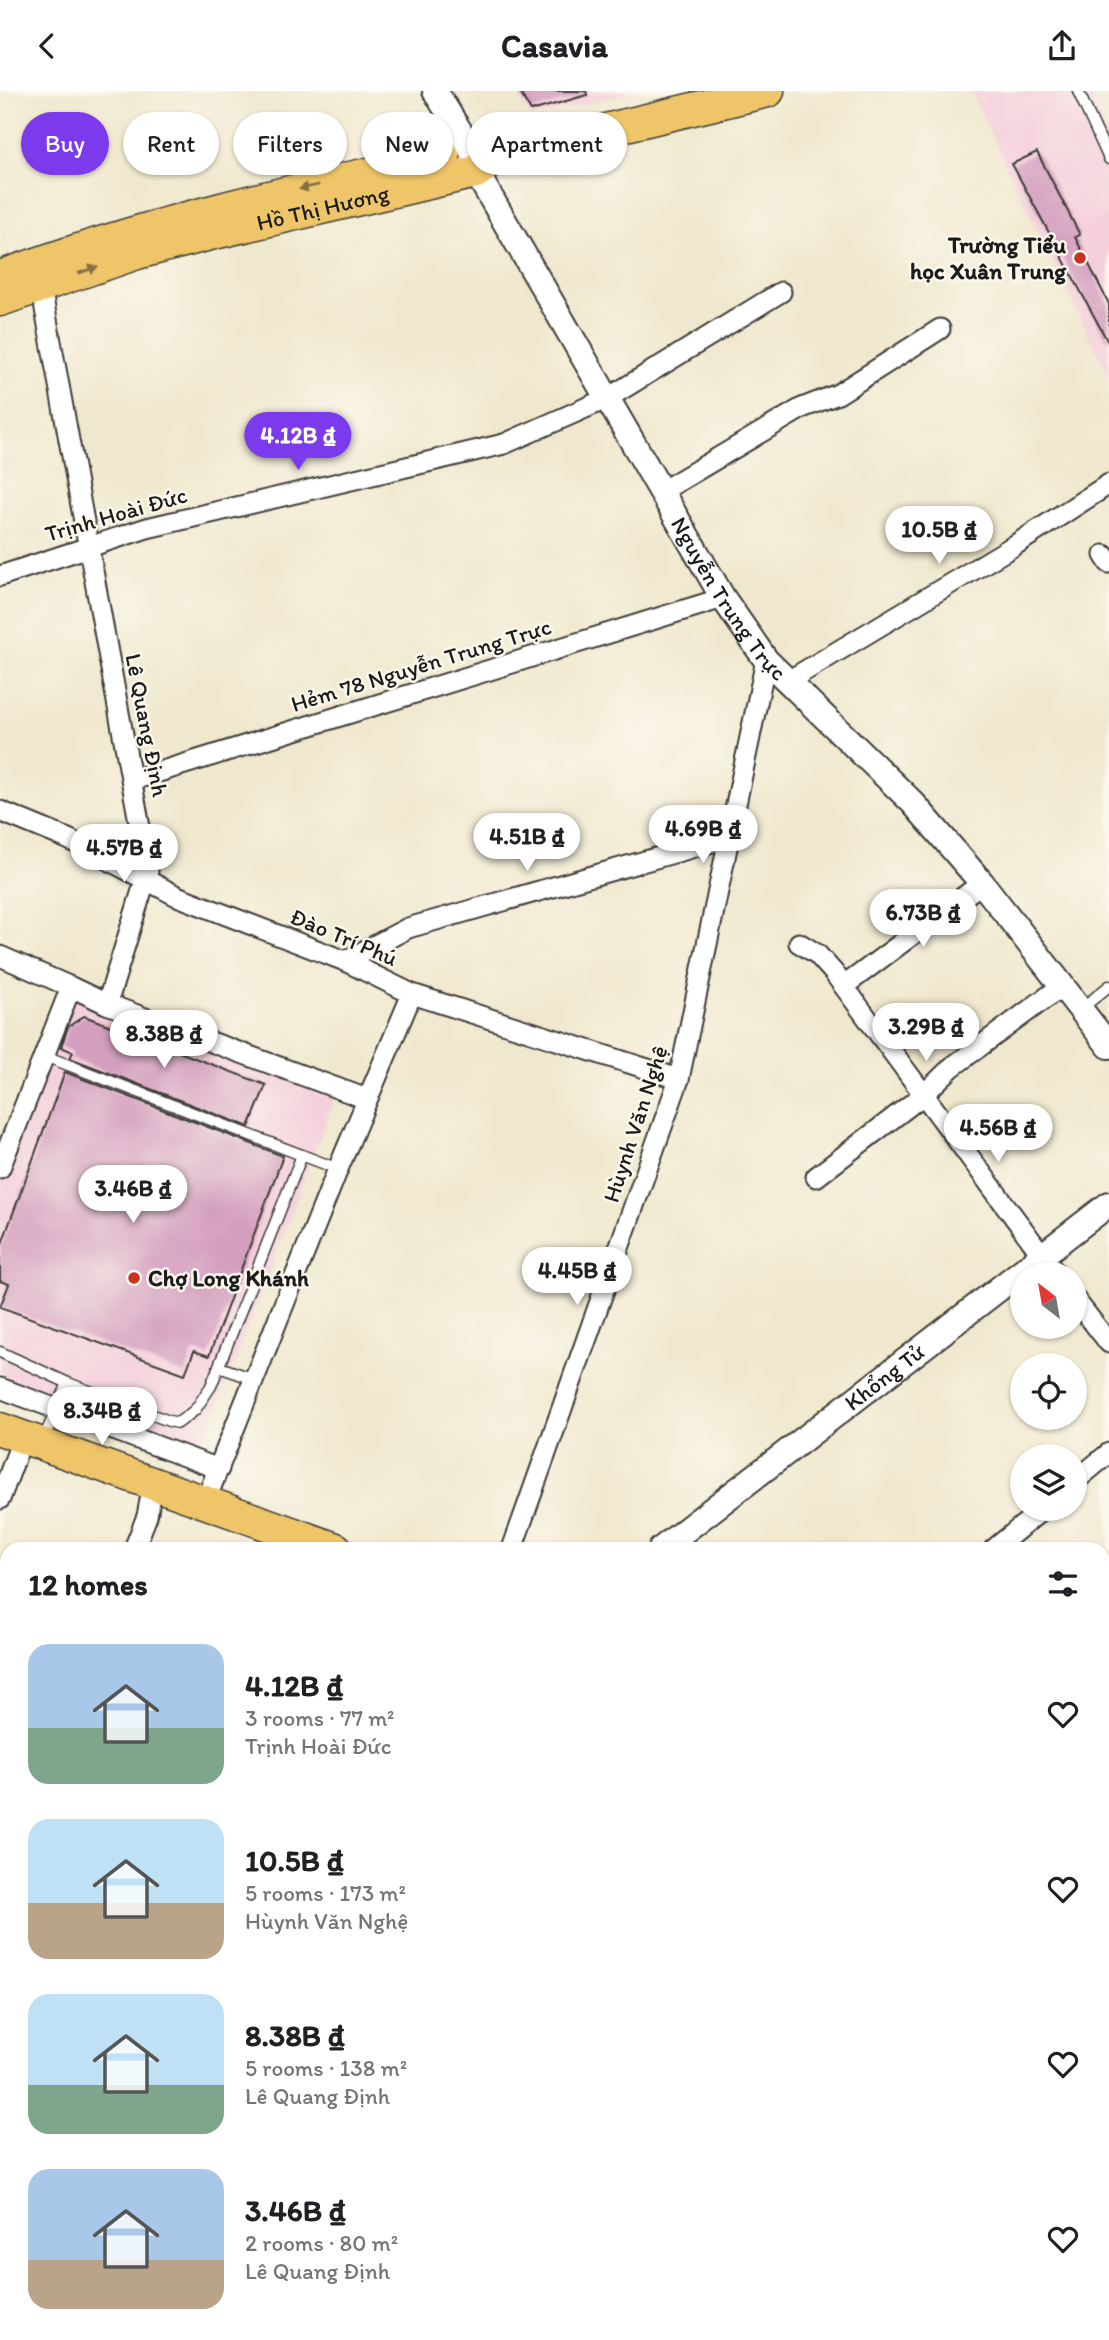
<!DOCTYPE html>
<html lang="en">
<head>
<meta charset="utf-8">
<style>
	:root { --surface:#fff; --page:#f2f2f2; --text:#202124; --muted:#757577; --accent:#7c3aed }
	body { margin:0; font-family:Itim,sans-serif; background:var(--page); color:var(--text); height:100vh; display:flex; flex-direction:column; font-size:26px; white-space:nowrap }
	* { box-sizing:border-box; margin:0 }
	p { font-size:23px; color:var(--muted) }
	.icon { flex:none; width:38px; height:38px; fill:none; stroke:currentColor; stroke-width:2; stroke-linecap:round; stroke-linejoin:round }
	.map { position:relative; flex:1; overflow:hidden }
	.drawer { position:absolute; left:0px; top:1451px; width:1110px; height:800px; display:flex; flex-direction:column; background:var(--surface); border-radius:21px 21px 0 0; box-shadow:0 2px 5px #0004 }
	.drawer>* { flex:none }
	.guide { position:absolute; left:21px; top:21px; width:700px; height:63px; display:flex; gap:14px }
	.needle { width:46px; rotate:329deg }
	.buttons { position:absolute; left:1010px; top:1171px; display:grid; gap:14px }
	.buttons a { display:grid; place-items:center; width:77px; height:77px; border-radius:50%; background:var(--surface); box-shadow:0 2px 5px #0004; font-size:35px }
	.price { position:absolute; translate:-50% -60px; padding:0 16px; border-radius:24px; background:#fff; color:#222; font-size:23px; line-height:46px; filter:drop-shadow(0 2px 4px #0008) }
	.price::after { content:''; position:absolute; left:50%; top:42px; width:21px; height:16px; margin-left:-10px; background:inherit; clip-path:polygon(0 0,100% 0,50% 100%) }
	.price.selected { background:var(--accent); color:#fff }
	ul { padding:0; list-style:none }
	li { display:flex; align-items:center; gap:21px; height:175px; padding:0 28px }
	li span { display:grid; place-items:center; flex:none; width:196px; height:140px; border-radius:21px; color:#555 }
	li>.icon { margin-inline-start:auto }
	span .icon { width:84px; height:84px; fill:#fffc; stroke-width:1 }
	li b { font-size:30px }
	h2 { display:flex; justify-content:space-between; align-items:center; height:84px; padding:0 28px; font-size:30px }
	.chip { padding:0 24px; border-radius:32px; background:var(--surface); box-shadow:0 2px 5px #0004; font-size:24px; line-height:63px }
	.chip.selected { background:var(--accent); color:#fff }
	header { display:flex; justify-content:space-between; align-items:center; height:91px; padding:0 28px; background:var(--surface); font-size:32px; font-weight:800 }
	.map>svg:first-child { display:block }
</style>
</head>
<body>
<header><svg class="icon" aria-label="back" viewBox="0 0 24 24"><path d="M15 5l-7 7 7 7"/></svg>Casavia<svg class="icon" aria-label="share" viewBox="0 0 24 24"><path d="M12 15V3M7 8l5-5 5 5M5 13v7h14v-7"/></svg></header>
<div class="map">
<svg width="1109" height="2249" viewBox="0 0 1109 2249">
	<rect width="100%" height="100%" fill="#fbf7ec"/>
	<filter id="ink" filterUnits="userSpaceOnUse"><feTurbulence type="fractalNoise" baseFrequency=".0143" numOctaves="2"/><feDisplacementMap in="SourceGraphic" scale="14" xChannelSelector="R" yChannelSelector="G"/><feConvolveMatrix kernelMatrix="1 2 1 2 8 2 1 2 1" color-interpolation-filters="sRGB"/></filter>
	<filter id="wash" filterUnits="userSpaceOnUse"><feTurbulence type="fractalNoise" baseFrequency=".00686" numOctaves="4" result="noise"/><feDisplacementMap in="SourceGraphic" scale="28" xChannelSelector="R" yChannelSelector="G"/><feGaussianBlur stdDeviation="1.57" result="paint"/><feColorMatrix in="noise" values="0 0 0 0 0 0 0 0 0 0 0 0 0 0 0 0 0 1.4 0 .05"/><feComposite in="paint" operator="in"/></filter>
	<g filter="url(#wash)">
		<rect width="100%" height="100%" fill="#f0e8ce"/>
		<g fill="#f4cfdc">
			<polygon points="515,0 636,0 531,27"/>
			<polygon points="970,0 1089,0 1109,48 1109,286"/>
			<polygon points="75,905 338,999 209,1339 187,1357 0,1292 0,1081"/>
		</g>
		<g id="blocks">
			<g fill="#d49fbf">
				<polygon points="519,0 586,0 587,4 531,20"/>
				<polygon points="1037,61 1080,144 1075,146 1109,213 1109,253 1012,73"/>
				<polygon points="84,925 266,994 249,1036 70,967 73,961 61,956 68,936"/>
				<polygon points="65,981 283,1065 209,1265 194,1260 185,1283 0,1216 9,1193 0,1190 0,1158"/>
			</g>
		</g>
	</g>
	<g filter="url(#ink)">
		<use href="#blocks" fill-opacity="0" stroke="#3c3b37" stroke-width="2"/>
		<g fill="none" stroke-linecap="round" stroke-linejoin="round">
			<g stroke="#3c3b37" stroke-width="13">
				<g id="service">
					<polyline points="1078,0 1109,68"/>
					<polyline points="1081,918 1109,895"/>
					<polyline points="45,965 338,1078"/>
					<polyline points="0,1261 68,1292 169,1330 178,1332 195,1319 211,1295 302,1064"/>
					<polyline points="219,1276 254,1288"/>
					<polyline points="43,1349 68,1292"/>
				</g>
			</g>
			<g stroke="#3c3b37" stroke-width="23">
				<g id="minor">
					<polyline points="662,400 802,317 838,303 940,238"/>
					<polyline points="1104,464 1109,472"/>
					<polyline points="0,485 147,437 504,353 608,307 781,201"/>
					<polyline points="788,590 1015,454 1109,393"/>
					<polyline points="133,689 723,507"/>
					<polyline points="0,720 68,748 177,805 345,870 412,903 679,988"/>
					<polyline points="799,852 817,863 834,882 1056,1183"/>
					<polyline points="0,865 71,896"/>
					<polyline points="345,870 408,837 730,746"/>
					<polyline points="844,895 982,792"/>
					<polyline points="107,913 367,1008"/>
					<polyline points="0,1077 71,896 107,913 148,780 39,185"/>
					<polyline points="816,1086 922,1005 952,976 1062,895"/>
					<polyline points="1074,1207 1109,1252"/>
					<polyline points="0,1297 219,1378"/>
					<polyline points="1074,1391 1109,1362"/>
					<polyline points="0,1408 23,1346"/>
					<polyline points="205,1411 338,1078 412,903"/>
					<polyline points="134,1458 147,1425 153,1393"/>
					<polyline points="512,1458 679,988 766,569"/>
					<polyline points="994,1458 1043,1418"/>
					<polyline points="1102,1511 1109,1501"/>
					<polyline points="1102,1601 1109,1603"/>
					<polyline points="0,1693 7,1687"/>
					<polyline points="0,1878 7,1877"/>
					<polyline points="0,2004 7,2000"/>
					<polyline points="1102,2045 1109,2040"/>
					<polyline points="239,2249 249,2244"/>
					<polyline points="836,2249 844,2244"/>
				</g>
			</g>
			<g stroke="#3c3b37" stroke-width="28">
				<g id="tertiary">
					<path id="s1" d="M435 0 472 60 476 81 723 507 766 569 913 712 982 792 1109 955"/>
					<path id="s2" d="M661 1458 1109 1113"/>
					<polyline points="1102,1925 1109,1920"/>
					<polyline points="669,2249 676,2244"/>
				</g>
			</g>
			<g stroke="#3c3b37" stroke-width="35">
				<g id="primary">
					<path d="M0 186C145 132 294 99 444 66"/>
					<path id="s3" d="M0 209 137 162 210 143 476 81 497 65 768 0"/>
					<polyline points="0,1338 336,1458"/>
					<polyline points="1102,1740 1109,1743"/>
				</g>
			</g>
			<g stroke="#3c3b37" stroke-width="37">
				<g id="trunk">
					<polyline points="0,2126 7,2138"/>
					<polyline points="0,2171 7,2183"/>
					<polyline points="0,2219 7,2231"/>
					<polyline points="42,2244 45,2249"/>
					<polyline points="68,2244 72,2249"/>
				</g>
			</g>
			<use href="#service" stroke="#fff" stroke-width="10"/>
			<use href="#minor" stroke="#fff" stroke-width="19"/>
			<use href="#tertiary" stroke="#fff" stroke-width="24"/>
			<use href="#primary" stroke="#eec569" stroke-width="32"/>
			<use href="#trunk" stroke="#eec569" stroke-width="33"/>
			<g stroke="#1c1c1c" stroke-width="5">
				<polyline points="1102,2030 1109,2025"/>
				<polyline points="813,2249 820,2244"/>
			</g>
		</g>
		<defs><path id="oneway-solid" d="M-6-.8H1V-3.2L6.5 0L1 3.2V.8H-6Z" transform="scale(1.75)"/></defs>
		<g fill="#857042">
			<use href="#oneway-solid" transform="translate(309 96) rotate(167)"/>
			<use href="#oneway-solid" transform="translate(88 179) rotate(-19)"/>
		</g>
	</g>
	<g fill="#c8321e" stroke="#fbf7ec" stroke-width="2.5">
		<circle cx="1080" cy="167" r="7"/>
		<circle cx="134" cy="1187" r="7"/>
	</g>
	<g text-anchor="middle" stroke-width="5" stroke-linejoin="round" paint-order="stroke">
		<g font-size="23" fill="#1c1c1c" stroke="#fbf7ec">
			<text dy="8" stroke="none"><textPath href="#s3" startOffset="336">Hồ Thị Hương</textPath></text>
			<text transform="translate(116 423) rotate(-16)" y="8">Trịnh Hoài Đức</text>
			<text dy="8" stroke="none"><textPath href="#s1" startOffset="588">Nguyễn Trung Trực</textPath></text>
			<text transform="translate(421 574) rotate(-17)" y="8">Hẻm 78 Nguyễn Trung Trực</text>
			<text transform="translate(147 634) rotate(79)" y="8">Lê Quang Định</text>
			<text transform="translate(344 846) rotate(23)" y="8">Đào Trí Phú</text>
			<text transform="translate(635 1033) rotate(-72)" y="8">Hùynh Văn Nghệ</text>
			<text dy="8" stroke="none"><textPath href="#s2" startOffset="282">Khổng Tử</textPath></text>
		</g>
		<g font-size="23" font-weight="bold" fill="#1c1c1c" stroke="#fbf7ec" text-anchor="end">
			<text x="1066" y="162">Trường Tiểu<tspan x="1066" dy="26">học Xuân Trung</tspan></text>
			<text x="148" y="1195" text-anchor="start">Chợ Long Khánh</text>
		</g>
	</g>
</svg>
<div class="buttons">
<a><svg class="needle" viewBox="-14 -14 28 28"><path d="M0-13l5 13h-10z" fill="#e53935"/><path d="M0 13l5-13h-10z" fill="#757577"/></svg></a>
<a><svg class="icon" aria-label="locate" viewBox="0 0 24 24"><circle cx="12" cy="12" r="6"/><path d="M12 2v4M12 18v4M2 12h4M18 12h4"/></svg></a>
<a><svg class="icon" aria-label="layers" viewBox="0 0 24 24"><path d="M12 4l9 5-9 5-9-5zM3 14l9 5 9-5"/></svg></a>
</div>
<b class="price selected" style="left:298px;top:381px">4.12B ₫</b>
<b class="price" style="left:939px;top:475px">10.5B ₫</b>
<b class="price" style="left:703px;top:774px">4.69B ₫</b>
<b class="price" style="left:527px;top:782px">4.51B ₫</b>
<b class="price" style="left:124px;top:793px">4.57B ₫</b>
<b class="price" style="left:923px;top:858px">6.73B ₫</b>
<b class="price" style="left:926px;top:972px">3.29B ₫</b>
<b class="price" style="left:164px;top:979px">8.38B ₫</b>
<b class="price" style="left:998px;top:1073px">4.56B ₫</b>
<b class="price" style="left:133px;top:1134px">3.46B ₫</b>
<b class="price" style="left:577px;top:1216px">4.45B ₫</b>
<b class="price" style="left:102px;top:1356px">8.34B ₫</b>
<div class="guide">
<a class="chip selected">Buy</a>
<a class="chip">Rent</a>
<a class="chip">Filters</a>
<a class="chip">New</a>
<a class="chip">Apartment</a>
</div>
<section class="drawer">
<h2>12 homes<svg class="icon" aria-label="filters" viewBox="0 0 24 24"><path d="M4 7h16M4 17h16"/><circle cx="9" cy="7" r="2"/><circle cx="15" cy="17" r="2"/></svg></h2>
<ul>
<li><span style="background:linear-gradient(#a9c7e8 60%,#7fa58c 0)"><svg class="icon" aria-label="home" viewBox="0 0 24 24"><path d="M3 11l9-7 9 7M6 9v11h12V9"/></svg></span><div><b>4.12B ₫</b><p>3 rooms · 77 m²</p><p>Trịnh Hoài Đức</p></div><svg class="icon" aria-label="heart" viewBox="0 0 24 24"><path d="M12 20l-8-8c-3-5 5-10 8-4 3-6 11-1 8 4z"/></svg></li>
<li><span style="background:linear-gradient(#bfe0f5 60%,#b9a48a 0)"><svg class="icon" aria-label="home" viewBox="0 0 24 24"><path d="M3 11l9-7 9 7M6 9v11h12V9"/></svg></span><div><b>10.5B ₫</b><p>5 rooms · 173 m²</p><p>Hùynh Văn Nghệ</p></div><svg class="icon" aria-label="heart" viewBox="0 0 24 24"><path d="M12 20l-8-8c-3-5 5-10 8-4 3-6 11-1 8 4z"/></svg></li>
<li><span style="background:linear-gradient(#bfe0f5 65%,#7fa58c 0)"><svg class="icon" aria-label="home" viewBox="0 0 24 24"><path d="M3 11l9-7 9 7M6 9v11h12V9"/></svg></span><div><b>8.38B ₫</b><p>5 rooms · 138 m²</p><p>Lê Quang Định</p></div><svg class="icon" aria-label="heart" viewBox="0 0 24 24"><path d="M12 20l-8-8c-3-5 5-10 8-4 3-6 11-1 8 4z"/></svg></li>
<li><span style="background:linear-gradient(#a9c7e8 65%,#b9a48a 0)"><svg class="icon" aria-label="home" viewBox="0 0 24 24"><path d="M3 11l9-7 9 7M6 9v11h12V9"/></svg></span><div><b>3.46B ₫</b><p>2 rooms · 80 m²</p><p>Lê Quang Định</p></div><svg class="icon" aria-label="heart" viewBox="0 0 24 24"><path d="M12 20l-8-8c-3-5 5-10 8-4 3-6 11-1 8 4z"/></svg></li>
</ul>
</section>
</div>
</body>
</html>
